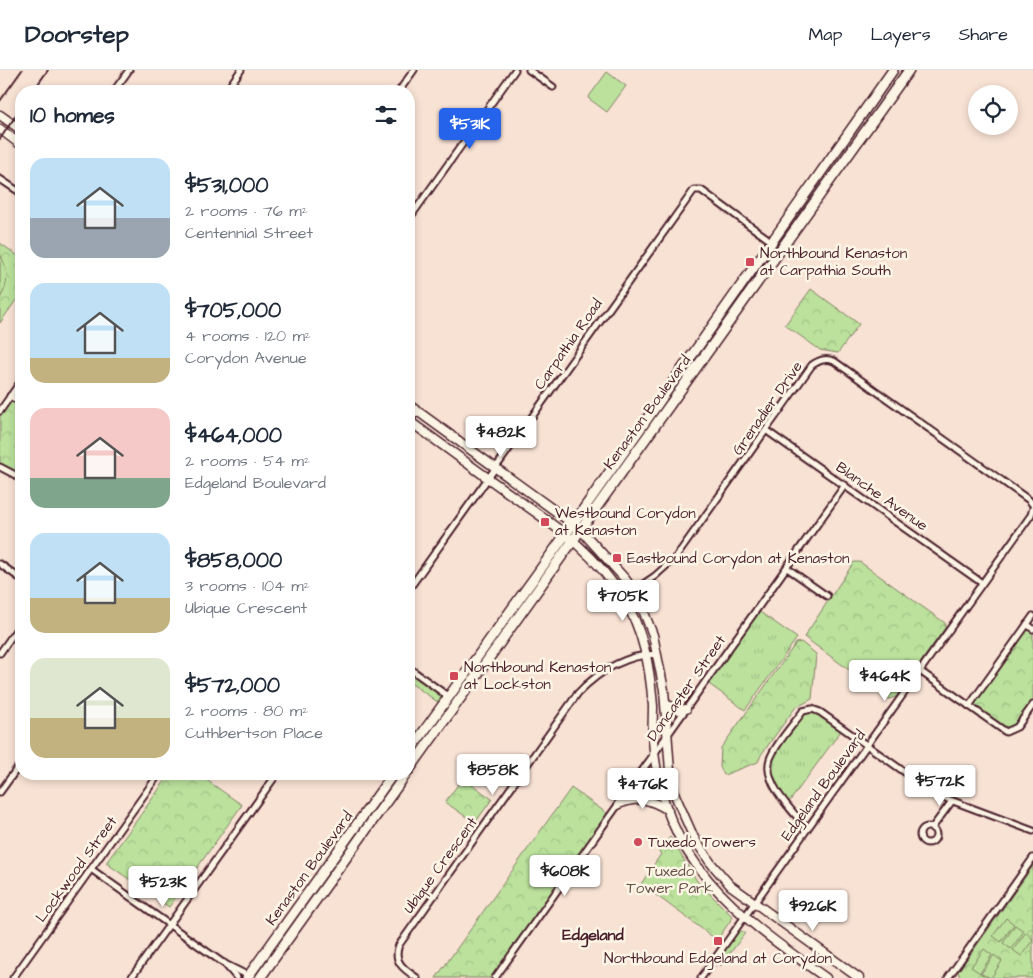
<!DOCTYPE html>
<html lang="en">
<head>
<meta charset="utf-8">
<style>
	:root { --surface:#fff; --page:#f2f2f3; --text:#1f2937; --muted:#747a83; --line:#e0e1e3; --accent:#2563eb }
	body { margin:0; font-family:"Architects Daughter",sans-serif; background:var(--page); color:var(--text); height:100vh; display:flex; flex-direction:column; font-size:19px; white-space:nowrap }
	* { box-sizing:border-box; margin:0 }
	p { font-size:16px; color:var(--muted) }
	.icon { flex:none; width:28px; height:28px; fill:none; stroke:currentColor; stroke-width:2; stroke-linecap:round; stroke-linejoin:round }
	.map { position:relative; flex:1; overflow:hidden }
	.details { position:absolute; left:15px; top:15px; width:400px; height:695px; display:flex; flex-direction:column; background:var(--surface); border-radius:20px; box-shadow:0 2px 8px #0003 }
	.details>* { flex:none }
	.tools { position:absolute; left:968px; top:15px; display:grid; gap:10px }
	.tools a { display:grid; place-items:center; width:50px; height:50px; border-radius:50%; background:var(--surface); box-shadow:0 2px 8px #0003; font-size:25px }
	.price { position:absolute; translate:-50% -42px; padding:0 11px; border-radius:5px; background:#fff; color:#222; font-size:16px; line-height:32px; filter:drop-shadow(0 1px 2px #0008) }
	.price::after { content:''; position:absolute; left:50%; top:30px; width:15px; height:11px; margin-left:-8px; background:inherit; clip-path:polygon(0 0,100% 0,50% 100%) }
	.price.on { background:var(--accent); color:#fff }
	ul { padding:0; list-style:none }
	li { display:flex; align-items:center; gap:15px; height:125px; padding:0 15px }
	li span { display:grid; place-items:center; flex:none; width:140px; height:100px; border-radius:15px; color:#555 }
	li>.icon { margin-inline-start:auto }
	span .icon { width:60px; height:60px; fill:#fffc; stroke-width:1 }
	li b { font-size:21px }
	h2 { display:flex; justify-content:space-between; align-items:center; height:60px; padding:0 15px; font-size:21px }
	header { display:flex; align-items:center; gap:30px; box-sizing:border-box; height:70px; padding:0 25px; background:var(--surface); border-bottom:1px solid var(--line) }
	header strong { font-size:24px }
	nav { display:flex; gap:28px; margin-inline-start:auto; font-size:18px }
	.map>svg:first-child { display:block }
</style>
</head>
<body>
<header>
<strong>Doorstep</strong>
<nav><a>Map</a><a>Layers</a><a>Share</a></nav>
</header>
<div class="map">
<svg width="1033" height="908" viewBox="0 0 1033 908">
	<defs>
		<pattern id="grass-tufts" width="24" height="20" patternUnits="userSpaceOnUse" patternTransform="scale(1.25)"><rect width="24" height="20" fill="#bbe19c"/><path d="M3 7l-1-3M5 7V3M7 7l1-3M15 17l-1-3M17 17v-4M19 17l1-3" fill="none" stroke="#a2c187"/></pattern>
		<pattern id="park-crowns" width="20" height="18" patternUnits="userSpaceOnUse" patternTransform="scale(1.25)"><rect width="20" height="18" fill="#bbe19c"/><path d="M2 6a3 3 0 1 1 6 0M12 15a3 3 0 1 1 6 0" fill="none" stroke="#a2c187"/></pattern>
	</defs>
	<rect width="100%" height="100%" fill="#f8e2d4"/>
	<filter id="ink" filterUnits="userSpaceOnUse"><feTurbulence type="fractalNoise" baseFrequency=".02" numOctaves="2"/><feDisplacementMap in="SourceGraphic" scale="10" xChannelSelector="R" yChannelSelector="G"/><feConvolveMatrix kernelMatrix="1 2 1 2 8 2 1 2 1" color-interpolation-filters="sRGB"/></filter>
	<g filter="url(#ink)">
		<g fill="url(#grass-tufts)" stroke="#828064">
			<polygon points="757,540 797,568 745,640 706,612"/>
			<polygon points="409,598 449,627 442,635 409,612"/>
			<polygon points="812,639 843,658 787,735 782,729 769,696 771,687 803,641"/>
		</g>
		<g fill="url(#park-crowns)" stroke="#828064">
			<polygon points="0,173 21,188 21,223 0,253"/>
			<polygon points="811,219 859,254 838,283 820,280 785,255"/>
			<polygon points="10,326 21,333 21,408 0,397 0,341"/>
			<polygon points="854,492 860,492 945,553 945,558 896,627 889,629 804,567"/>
			<polygon points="1027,554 1033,559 1033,635 1017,657 1006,662 969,636"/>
			<polygon points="801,572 816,584 812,629 795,638 761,685 758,692 724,705 720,697 721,678 796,573"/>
			<polygon points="170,704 198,704 242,735 169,837 106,793"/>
			<polygon points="463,708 492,729 475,753 445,732"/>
			<polygon points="571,718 608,744 490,908 436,908"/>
			<polygon points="670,767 697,811 733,847 717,870 641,814 661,784 658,781"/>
			<polygon points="1033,796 1033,908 960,908 958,902"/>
			<polygon points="739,860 745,863 721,896 720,887"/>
		</g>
		<g fill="#bbe19c" stroke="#828064">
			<polygon points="607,2 626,16 607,42 588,28"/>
			<path d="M0 184C8 200 10 212 0 228Z"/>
			<polygon points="1006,848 1014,854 1001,872 993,866"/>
			<polygon points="1015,855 1024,861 1011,879 1003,873"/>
			<polygon points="1026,862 1033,870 1021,886 1013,880"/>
			<polygon points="984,879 992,885 980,903 971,897"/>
			<polygon points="994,885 1002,891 991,908 981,904"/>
		</g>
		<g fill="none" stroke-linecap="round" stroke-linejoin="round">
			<g stroke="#4a1f2b" stroke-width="9">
				<g id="minor">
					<polyline points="529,0 553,17"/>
					<polyline points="114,21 129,0"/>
					<polyline points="226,21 241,0"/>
					<polyline points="399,21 414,0"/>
					<polyline points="0,109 21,123"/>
					<polyline points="409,149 515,0"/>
					<polyline points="10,326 21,333"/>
					<polyline points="0,341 21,311"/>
					<polyline points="409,352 417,341"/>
					<polyline points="767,361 982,513"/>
					<polyline points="0,397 21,408"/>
					<polyline points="0,494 21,509"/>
					<polyline points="787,498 827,526"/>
					<polyline points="409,519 694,120 701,120 771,171"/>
					<path d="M623 528 655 506 676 487 812 295C820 290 825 288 834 291L1029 430 1033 435"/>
					<polyline points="1027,554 1033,559"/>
					<polyline points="0,583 21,553"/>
					<polyline points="409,598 449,627"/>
					<polyline points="920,601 1006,662 1017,657 1033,635"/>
					<polyline points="969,636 1033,546"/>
					<polyline points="0,722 21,693"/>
					<circle cx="928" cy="765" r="8"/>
					<path d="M807 758C793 742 762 712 770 689 775 674 794 654 803 641L812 639 820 642 937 725 1033 761"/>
					<polyline points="932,758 952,731"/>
					<polyline points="91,799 223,893 249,906"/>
					<polyline points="224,893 237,908"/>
					<polyline points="13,908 159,704"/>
					<polyline points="131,908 277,704"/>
					<path d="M417 908C405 900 392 892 399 875L578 623C600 600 625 585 657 584"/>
					<polyline points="495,908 845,415"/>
					<polyline points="701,908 1031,445 1033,438"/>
					<polyline points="948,908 1033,788"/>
				</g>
			</g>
			<g stroke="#4a1f2b" stroke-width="11">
				<g id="secondary">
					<polyline points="0,45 21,60"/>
					<polyline points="0,59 21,75"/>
					<polyline points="409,335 580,459 626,510 639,530 653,565 664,620 670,701 675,725 694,768 710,792 730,815 859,908"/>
					<path d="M409 351C443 375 476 400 510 424 556 457 592 479 623 528 644 560 650 599 653 636 653 648 652 659 653 670 661 790 735 844 826 908"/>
					<polyline points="666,634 678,640 686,639"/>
					<path d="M619 734C639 726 650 729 668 740"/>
				</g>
			</g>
			<g stroke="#4a1f2b" stroke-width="12">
				<g id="primary">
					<polyline points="409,682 573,454 893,0"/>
					<polyline points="409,700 909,0"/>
					<polyline points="247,908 393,704"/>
					<polyline points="260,908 406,704"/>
				</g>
			</g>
			<use href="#minor" stroke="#fcf5e5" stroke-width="5"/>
			<use href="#secondary" stroke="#fcf5e5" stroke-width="8"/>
			<use href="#primary" stroke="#fcf5e5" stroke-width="9"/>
			<g stroke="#4a1f2b" stroke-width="2">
				<polyline points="33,21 48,0"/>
				<polyline points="0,31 22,0"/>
				<polyline points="0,69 21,38"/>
			</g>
		</g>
	</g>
	<g fill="#d1495b" stroke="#fcf5e5" stroke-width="2">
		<rect x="745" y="187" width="10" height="10" rx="2.5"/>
		<rect x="540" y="447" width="10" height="10" rx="2.5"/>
		<rect x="612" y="483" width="10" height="10" rx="2.5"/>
		<rect x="449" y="601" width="10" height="10" rx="2.5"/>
		<circle cx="638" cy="772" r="5"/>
		<rect x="713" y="866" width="10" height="10" rx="2.5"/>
	</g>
	<g text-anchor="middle" stroke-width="5" stroke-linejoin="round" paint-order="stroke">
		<g font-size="15" fill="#4a1f2b" stroke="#fcf5e5" text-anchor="start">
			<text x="760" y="188">Northbound Kenaston<tspan x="760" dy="17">at Carpathia South</tspan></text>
			<text x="555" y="448">Westbound Corydon<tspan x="555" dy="17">at Kenaston</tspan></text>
			<text x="627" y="493">Eastbound Corydon at Kenaston</text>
			<text x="464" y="602">Northbound Kenaston<tspan x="464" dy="17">at Lockston</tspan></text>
			<text x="648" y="777">Tuxedo Towers</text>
			<text x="718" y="893" text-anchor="middle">Northbound Edgeland at Corydon</text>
		</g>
		<g font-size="15" fill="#4a1f2b" stroke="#fcf5e5">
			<text transform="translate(568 274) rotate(-55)" y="5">Carpathia Road</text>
			<text transform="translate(767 338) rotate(-55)" y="5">Grenadier Drive</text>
			<text transform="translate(647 342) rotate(-54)" y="5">Kenaston Boulevard</text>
			<text transform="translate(882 426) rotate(35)" y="5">Blanche Avenue</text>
			<text transform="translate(686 618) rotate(-55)" y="5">Doncaster Street</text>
			<text transform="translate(823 715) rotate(-54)" y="5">Edgeland Boulevard</text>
			<text transform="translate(440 795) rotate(-54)" y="5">Ubique Crescent</text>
			<text transform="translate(309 798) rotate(-54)" y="5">Kenaston Boulevard</text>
			<text transform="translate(76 799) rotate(-54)" y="5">Lockwood Street</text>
		</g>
		<g font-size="15" fill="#665047" stroke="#fcf5e5">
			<text x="670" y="806">Tuxedo<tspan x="670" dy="17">Tower Park</tspan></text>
		</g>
		<g font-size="16" font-weight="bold" fill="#4a1f2b" stroke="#fcf5e5">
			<text x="593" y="870">Edgeland</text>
		</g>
	</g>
</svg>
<div class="tools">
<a><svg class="icon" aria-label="locate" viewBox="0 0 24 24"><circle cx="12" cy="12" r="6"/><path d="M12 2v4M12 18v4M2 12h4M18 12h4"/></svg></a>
</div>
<b class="price on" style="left:470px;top:80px">$531K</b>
<b class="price" style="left:501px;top:388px">$482K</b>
<b class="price" style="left:623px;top:552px">$705K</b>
<b class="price" style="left:885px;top:632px">$464K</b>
<b class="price" style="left:493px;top:726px">$858K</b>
<b class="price" style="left:940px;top:737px">$572K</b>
<b class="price" style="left:643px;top:740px">$476K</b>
<b class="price" style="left:565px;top:827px">$608K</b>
<b class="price" style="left:163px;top:838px">$523K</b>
<b class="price" style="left:813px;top:862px">$926K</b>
<section class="details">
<h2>10 homes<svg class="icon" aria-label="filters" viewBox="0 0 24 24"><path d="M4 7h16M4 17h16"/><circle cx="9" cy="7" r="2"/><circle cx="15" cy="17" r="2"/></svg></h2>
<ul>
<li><span style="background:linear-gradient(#bfe0f5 60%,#9aa5b1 0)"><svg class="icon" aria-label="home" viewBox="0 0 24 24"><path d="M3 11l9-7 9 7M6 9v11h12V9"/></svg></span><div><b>$531,000</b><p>2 rooms · 76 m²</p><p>Centennial Street</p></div></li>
<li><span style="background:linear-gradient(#bfe0f5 75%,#c2b280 0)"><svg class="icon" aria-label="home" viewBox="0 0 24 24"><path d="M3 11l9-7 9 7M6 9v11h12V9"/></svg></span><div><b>$705,000</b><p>4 rooms · 120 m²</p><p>Corydon Avenue</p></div></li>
<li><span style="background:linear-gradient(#f6c9c9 70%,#7fa58c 0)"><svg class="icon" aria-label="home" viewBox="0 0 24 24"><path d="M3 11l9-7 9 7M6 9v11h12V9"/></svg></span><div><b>$464,000</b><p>2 rooms · 54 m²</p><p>Edgeland Boulevard</p></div></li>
<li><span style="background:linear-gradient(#bfe0f5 65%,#c2b280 0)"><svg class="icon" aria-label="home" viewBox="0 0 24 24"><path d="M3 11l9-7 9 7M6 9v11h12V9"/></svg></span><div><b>$858,000</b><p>3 rooms · 104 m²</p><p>Ubique Crescent</p></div></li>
<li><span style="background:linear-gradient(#dfe7d0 60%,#c2b280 0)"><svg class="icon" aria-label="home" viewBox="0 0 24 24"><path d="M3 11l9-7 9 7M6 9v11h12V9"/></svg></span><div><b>$572,000</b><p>2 rooms · 80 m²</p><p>Cuthbertson Place</p></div></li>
</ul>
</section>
</div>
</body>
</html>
